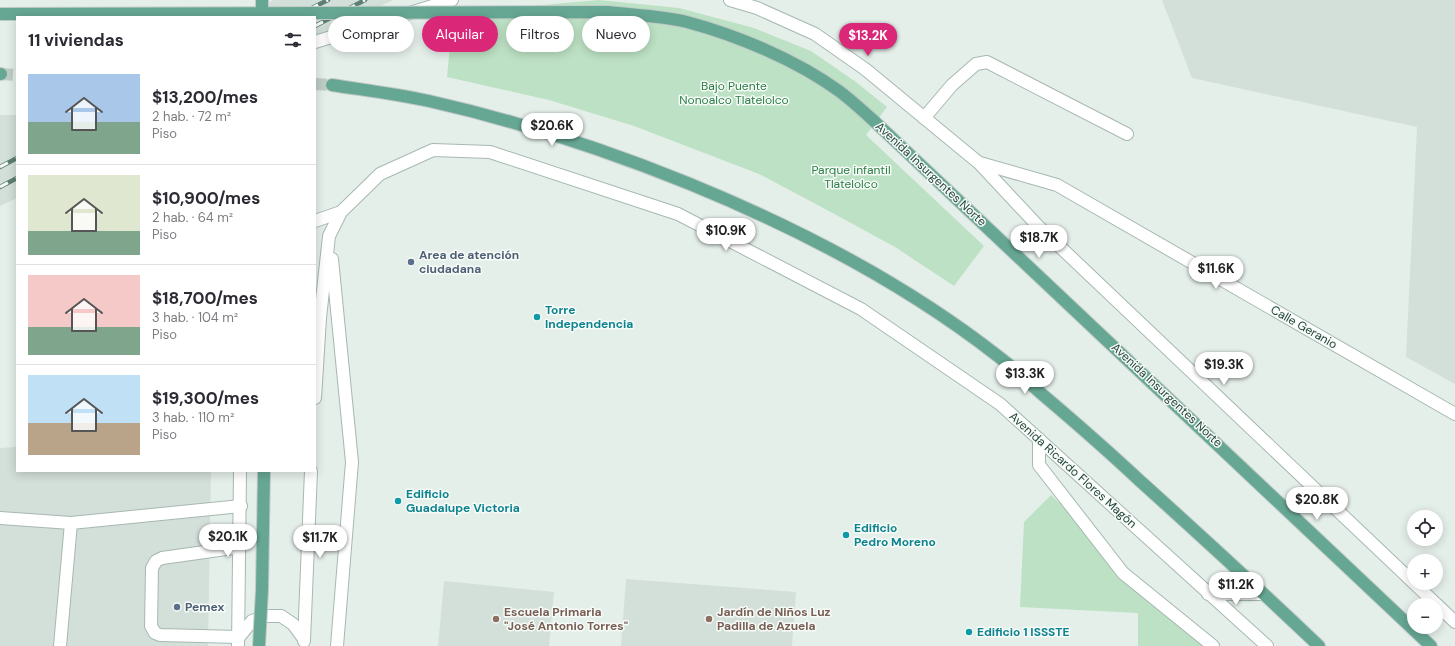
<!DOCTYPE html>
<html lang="es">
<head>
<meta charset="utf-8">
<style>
	:root { --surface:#fff; --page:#f2f2f3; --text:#2b2b33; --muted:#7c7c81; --line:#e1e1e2; --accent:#db2777 }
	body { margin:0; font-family:"DM Sans",sans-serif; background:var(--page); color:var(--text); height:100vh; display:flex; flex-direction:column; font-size:15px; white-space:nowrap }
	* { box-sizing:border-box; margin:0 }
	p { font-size:13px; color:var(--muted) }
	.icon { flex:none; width:22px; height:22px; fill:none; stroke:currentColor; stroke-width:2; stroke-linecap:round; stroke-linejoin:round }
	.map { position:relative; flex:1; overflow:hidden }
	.panel { position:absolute; left:16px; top:16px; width:300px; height:456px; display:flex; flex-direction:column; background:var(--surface); border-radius:0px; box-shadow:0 2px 10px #0003 }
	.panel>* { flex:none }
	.top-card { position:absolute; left:328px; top:16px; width:380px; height:36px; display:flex; gap:8px }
	.tools { position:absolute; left:1407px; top:510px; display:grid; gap:8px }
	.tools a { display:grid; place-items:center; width:36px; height:36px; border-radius:50%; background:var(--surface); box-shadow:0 2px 10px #0003; font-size:20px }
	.price { position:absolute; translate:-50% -34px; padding:0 9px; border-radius:14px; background:#fff; color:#222; font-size:13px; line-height:26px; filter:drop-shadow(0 1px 2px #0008) }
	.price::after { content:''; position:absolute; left:50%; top:24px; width:12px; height:9px; margin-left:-6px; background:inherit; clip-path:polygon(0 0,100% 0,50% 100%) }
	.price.selected { background:var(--accent); color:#fff }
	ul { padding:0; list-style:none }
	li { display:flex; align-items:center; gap:12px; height:100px; padding:0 12px }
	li+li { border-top:1px solid var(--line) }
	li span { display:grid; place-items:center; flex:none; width:112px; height:80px; border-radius:0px; color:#555 }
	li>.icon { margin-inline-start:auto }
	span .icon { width:48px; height:48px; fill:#fffc; stroke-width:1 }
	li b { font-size:17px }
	h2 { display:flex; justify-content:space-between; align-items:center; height:48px; padding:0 12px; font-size:17px }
	.chip { padding:0 14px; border-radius:18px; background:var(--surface); box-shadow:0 2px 10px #0003; font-size:14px; line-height:36px }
	.chip.selected { background:var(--accent); color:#fff }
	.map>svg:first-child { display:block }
</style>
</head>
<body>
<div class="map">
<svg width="1455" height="646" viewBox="0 0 1455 646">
	<rect width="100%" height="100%" fill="#e5efea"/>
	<g fill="#d3dfd9">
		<polygon points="273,0 393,0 315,38 315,17 247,17"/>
		<polygon points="1162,0 1455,0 1455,384 1406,357 1417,127 1192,78"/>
		<polygon points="0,115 17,115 17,198 0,206"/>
		<polygon points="17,447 17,471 211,471 208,646 0,646 0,448"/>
		<polygon points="626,579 796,592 792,646 621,646"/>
		<polygon points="444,581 554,592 549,646 438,646"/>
	</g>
	<g fill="#bde1c4">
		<polygon points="599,0 679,8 754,28 811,51 856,82 887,107 866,135 984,246 954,286 895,247 827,210 759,174 634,126 549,100 447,77 452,24 519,7"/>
		<polygon points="1051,495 1210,646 1138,646 1138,613 1020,607 1024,522"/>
	</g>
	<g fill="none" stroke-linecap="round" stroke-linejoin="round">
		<g stroke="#becdc6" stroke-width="12" stroke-dasharray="12 6" stroke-linecap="butt">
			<polyline points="1,74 17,75"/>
			<polyline points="315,84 332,85"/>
		</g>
		<g stroke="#a7b8b1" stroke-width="14">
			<g id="minor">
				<polyline points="730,0 757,8 815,34 865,69 979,163 1037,225 1455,622"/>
				<polyline points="315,42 452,0"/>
				<polyline points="924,118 952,85 976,64 987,62 1127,134"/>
				<polyline points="980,163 1057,185 1455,414"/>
				<polyline points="315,221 341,212"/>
				<polyline points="332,259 352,462 337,646"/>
				<polyline points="315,398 320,318 329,236 341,212 380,174 433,150 490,152 678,214 861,309 1000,404 1267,646"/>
				<polyline points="1039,439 1039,465 1123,573 1213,646"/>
				<polyline points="0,518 71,523"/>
				<polyline points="240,547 162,558 156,561 152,568 151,626 155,633 160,635 239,637 252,621 266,616 281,616 293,624 304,639"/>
				<polyline points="1208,594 1263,594"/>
				<polyline points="304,641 311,471"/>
				<polyline points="60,646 71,523 241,506"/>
				<polyline points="238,646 240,471"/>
			</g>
		</g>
		<g stroke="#c1cac7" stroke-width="14">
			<g id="major">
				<polyline points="0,74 1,74"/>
				<path d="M332 85C364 90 397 94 429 101 518 121 606 150 690 184 800 229 906 284 999 357 1015 369 1029 383 1043 395 1076 423 1108 451 1139 480 1200 535 1260 590 1319 646"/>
				<polyline points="874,121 1431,646"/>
			</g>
		</g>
		<use href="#minor" stroke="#fff" stroke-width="12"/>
		<use href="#major" stroke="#66a793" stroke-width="12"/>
		<g stroke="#5d7e73" stroke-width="4.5">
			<g id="rail">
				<polyline points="294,17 328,0"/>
				<polyline points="315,26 365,0"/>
				<polyline points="0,167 17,158"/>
				<polyline points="0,187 17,178"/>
			</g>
		</g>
		<use href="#rail" stroke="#f6fbf8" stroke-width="3" stroke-dasharray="9" stroke-linecap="butt"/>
		<g stroke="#c1cac7" stroke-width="14" stroke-linecap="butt">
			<g id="major-bridge">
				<polyline points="262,0 262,17"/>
				<path d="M0 14 608 12C634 15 662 16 687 22 739 36 796 60 839 91 851 100 863 111 874 121"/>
				<polyline points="259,646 262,590 264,471"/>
			</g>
		</g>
		<use href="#major-bridge" stroke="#66a793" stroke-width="12"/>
	</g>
	<g fill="#5c6f8a" stroke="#f6fbf8" stroke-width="1.5">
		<circle cx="411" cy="262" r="4"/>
		<circle cx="177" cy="607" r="4"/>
	</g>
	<g fill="#0f9aa8" stroke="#f6fbf8" stroke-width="1.5">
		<circle cx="537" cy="317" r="4"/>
		<circle cx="398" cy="501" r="4"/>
		<circle cx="846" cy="535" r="4"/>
		<circle cx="969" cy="632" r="4"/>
	</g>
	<g fill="#8d6e63" stroke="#f6fbf8" stroke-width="1.5">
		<circle cx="496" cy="619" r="4"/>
		<circle cx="709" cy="619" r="4"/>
	</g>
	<g text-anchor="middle" stroke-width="3" stroke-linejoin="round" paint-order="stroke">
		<g font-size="12" fill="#297d44" stroke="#f6fbf8">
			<text x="734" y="90">Bajo Puente<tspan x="734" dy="14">Nonoalco Tlatelolco</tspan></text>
			<text x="851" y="174">Parque infantil<tspan x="851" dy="14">Tlatelolco</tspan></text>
		</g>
		<g font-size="12" fill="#224338" stroke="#f6fbf8">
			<text transform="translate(931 174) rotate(43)" y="4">Avenida Insurgentes Norte</text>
			<text transform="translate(1304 327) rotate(30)" y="4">Calle Geranio</text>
			<text transform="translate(1167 395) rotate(43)" y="4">Avenida Insurgentes Norte</text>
			<text transform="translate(1073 470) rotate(42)" y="4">Avenida Ricardo Flores Magón</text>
		</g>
		<g font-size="12" font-weight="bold" fill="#4e5e75" stroke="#f6fbf8" text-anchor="start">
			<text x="419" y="259">Area de atención<tspan x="419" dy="14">ciudadana</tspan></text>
			<text x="185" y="611">Pemex</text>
		</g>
		<g font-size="12" font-weight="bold" fill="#0d838f" stroke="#f6fbf8" text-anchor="start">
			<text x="545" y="314">Torre<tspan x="545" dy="14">Independencia</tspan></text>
			<text x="406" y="498">Edificio<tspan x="406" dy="14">Guadalupe Victoria</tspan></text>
			<text x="854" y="532">Edificio<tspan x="854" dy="14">Pedro Moreno</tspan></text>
			<text x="977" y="636">Edificio 1 ISSSTE</text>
		</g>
		<g font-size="12" font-weight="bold" fill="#785e54" stroke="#f6fbf8" text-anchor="start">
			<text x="504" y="616">Escuela Primaria<tspan x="504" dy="14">"José Antonio Torres"</tspan></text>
			<text x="717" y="616">Jardín de Niños Luz<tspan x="717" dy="14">Padilla de Azuela</tspan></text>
		</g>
	</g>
</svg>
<div class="tools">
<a><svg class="icon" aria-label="locate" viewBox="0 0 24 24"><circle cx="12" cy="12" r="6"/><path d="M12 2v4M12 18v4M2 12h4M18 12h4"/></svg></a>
<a>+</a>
<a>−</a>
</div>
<b class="price selected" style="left:868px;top:57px">$13.2K</b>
<b class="price" style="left:552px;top:147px">$20.6K</b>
<b class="price" style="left:726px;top:252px">$10.9K</b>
<b class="price" style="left:1039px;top:259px">$18.7K</b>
<b class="price" style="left:1216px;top:290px">$11.6K</b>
<b class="price" style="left:1224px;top:386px">$19.3K</b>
<b class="price" style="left:1025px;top:395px">$13.3K</b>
<b class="price" style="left:1317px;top:521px">$20.8K</b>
<b class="price" style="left:228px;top:558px">$20.1K</b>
<b class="price" style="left:320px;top:559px">$11.7K</b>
<b class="price" style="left:1236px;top:606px">$11.2K</b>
<div class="top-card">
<a class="chip">Comprar</a>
<a class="chip selected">Alquilar</a>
<a class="chip">Filtros</a>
<a class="chip">Nuevo</a>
</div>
<section class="panel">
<h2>11 viviendas<svg class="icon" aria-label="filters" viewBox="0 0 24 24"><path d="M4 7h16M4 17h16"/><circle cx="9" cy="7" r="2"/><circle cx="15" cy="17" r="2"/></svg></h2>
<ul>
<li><span style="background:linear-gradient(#a9c7e8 60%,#7fa58c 0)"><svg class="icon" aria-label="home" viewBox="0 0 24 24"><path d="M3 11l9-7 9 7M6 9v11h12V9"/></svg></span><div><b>$13,200/mes</b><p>2 hab. · 72 m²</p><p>Piso</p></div></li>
<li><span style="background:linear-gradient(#dfe7d0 70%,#7fa58c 0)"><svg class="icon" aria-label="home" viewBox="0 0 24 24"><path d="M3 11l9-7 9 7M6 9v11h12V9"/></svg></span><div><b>$10,900/mes</b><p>2 hab. · 64 m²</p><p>Piso</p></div></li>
<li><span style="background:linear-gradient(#f6c9c9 65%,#7fa58c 0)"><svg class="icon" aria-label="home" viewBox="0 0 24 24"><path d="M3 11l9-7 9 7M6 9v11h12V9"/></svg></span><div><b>$18,700/mes</b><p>3 hab. · 104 m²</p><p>Piso</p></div></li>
<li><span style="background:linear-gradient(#bfe0f5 60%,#b9a48a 0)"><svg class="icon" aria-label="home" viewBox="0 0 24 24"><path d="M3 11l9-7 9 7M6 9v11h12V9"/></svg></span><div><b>$19,300/mes</b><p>3 hab. · 110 m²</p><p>Piso</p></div></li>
</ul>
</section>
</div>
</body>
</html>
